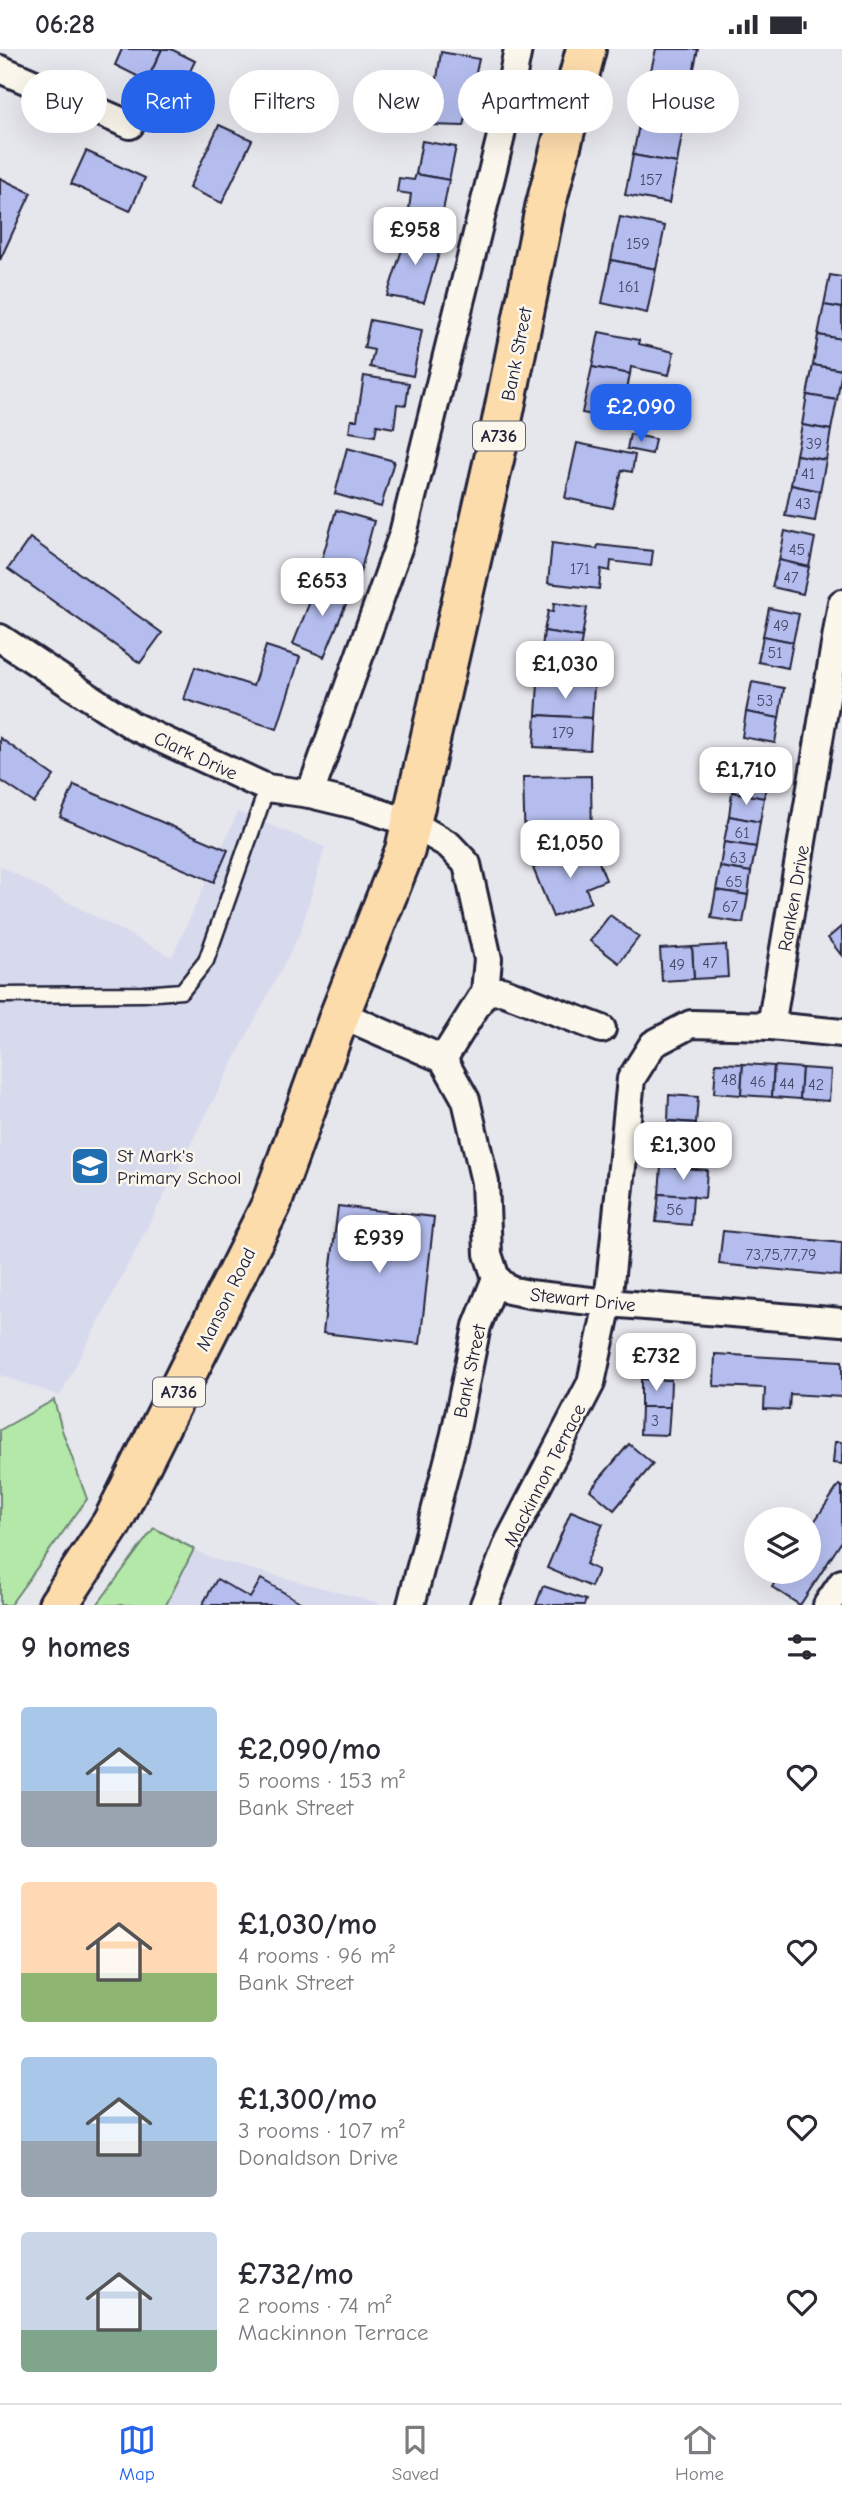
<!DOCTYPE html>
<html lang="en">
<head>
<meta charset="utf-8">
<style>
	:root { --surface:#fff; --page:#f2f2f3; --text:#2b2b33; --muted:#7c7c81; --line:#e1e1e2; --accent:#2563eb }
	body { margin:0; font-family:"Comic Neue",sans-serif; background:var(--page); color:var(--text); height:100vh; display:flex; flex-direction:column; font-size:26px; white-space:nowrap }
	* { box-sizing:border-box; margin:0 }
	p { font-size:23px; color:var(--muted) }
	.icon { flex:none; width:38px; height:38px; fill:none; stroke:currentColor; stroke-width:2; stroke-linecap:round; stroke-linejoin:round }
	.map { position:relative; height:1556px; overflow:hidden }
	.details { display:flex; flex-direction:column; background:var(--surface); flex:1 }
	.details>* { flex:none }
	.top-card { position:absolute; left:21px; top:21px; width:802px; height:63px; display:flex; gap:14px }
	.tools { position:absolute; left:744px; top:1458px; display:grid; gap:14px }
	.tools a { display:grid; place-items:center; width:77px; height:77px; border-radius:50%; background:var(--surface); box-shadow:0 7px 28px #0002; font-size:35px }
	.price { position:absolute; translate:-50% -60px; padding:0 16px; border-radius:14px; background:#fff; color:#222; font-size:23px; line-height:46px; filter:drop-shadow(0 2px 4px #0008) }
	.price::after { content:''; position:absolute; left:50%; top:42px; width:21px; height:16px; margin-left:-10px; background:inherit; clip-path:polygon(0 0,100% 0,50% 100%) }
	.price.active { background:var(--accent); color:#fff }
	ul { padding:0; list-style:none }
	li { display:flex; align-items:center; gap:21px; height:175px; padding:0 21px }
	li span { display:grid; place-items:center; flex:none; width:196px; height:140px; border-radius:7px; color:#555 }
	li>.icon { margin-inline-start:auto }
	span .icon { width:84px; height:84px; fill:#fffc; stroke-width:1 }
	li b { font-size:30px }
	h2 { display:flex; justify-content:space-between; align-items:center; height:84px; padding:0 21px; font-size:30px }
	.tag { padding:0 24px; border-radius:32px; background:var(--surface); box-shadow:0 7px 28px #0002; font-size:24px; line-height:63px }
	.tag.active { background:var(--accent); color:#fff }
	.status { display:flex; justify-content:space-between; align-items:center; height:49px; padding:0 35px; background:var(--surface); direction:ltr }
	.status svg { height:19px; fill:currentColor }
	.menu { display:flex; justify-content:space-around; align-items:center; height:98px; border-top:2px solid var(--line); background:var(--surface); font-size:19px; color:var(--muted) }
	.menu a { display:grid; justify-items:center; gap:4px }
	.menu .active { color:var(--accent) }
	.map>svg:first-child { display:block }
</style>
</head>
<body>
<div class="status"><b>06:28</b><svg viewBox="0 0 49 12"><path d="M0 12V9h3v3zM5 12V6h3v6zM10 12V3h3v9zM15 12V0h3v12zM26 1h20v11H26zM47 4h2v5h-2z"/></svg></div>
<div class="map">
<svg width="842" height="1556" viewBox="0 0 842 1556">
	<rect width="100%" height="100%" fill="#e6e6ed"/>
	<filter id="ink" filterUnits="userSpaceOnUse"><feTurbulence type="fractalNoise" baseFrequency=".0143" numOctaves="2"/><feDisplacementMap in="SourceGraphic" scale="14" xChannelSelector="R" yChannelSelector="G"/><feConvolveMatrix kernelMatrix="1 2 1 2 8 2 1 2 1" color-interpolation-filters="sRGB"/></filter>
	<g filter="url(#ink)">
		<g fill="#d7daed">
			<polygon points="238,763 325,798 301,882 60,1347 0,1326 0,817 172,908"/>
			<polygon points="154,1479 210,1509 379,1554 378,1556 103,1556"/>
		</g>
		<g fill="#b4e8a9" stroke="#6b8572" stroke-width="2">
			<polygon points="54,1351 62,1381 87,1450 10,1556 0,1556 0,1381"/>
			<polygon points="154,1479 194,1500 166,1556 97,1556"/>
		</g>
		<g fill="#b4bdee" stroke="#22223b" stroke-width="2">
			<polygon points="122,0 162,0 147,32 115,16"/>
			<polygon points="162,0 171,0 195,12 178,47 147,32"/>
			<polygon points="656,0 698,0 689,43 648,34"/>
			<polygon points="441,3 479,10 464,77 430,76"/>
			<polygon points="642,61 685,69 677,114 633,106"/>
			<polygon points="219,76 252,91 222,154 189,139"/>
			<polygon points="422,92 456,98 449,131 416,125"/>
			<polygon points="86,102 145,129 130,162 71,135"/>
			<polygon points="633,106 677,114 669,154 625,146"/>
			<polygon points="416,125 449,131 442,167 409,160 411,145 397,143 399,129 414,131"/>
			<polygon points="0,129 31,144 0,211"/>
			<polygon points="620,168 665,177 656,220 611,211"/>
			<polygon points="409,179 443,191 424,253 387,247"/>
			<polygon points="611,211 656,220 647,264 602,254"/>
			<polygon points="830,226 842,228 842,259 824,256"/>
			<polygon points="824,256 842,259 842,290 818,286"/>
			<polygon points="370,271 422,281 413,327 370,318 374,301 364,299"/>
			<polygon points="599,283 639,291 639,295 674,303 669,326 631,318 630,325 592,318"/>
			<polygon points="818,286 842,290 842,321 813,316"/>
			<polygon points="813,316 842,321 837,351 807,346"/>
			<polygon points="592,318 630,325 627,340 646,343 643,363 623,360 621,371 582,364"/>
			<polygon points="364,327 409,334 406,356 397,355 394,379 377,376 375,387 349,383 351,371 357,371"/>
			<polygon points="807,346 837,351 831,381 802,376"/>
			<polygon points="802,376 831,381 826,411 796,406"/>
			<polygon points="630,385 655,390 652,405 627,400"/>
			<polygon points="577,394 635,406 632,423 622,421 613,459 565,449"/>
			<polygon points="347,399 394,412 381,458 335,445"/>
			<polygon points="796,406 826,411 820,442 791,436"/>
			<polygon points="791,436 820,442 815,472 785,467"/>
			<polygon points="336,461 374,472 359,528 320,517"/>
			<polygon points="785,482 815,489 809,518 779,511"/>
			<polygon points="30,489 162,584 140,614 8,520"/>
			<polygon points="552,494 597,500 598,496 653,502 651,517 611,512 610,522 601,520 599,540 548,534"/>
			<polygon points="779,511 809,518 803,545 772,538"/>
			<polygon points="319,530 351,543 324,608 293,595"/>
			<polygon points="554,554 587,559 582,588 544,582 548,562 553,563"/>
			<polygon points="769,559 799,565 793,593 763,587"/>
			<polygon points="544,582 582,588 578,614 544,609 546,600 542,599"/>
			<polygon points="763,587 793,593 788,619 758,613"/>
			<polygon points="266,597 300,608 277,680 184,650 195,618 253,637"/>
			<polygon points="752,633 784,639 779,669 746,663"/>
			<polygon points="538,634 594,637 592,669 536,666"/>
			<polygon points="746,663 779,669 775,694 742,688"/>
			<polygon points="536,666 592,669 590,701 534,698"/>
			<polygon points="0,689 54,727 34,754 0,731"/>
			<polygon points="738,711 769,716 764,749 732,743"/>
			<polygon points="591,727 592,796 525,799 523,728"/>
			<polygon points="74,736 228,801 214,833 60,768"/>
			<polygon points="732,743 764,749 760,773 729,767"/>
			<polygon points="729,767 760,773 756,798 724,793"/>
			<polygon points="724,793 756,798 751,823 720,818"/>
			<polygon points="592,796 606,831 586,839 591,853 553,868 533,819"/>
			<polygon points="720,818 751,823 748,846 716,841"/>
			<polygon points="716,841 748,846 743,874 711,869"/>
			<polygon points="610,866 639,888 619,914 590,892"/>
			<polygon points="842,877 842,907 828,889"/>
			<polygon points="726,896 728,928 694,930 692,898"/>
			<polygon points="692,898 694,930 662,932 660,900"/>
			<polygon points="716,1014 743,1015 741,1046 714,1044"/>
			<polygon points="743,1015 774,1017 772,1048 741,1046"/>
			<polygon points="774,1017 802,1019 800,1050 772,1048"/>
			<polygon points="802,1019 831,1021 829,1052 800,1050"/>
			<polygon points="669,1046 698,1048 696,1074 668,1072"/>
			<polygon points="668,1072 696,1074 696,1077 713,1079 712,1101 666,1098"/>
			<polygon points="661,1117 707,1121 705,1149 659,1145"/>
			<polygon points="659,1145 693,1147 691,1176 656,1173"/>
			<polygon points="338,1157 434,1168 420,1295 323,1284"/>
			<polygon points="723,1182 842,1194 841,1227 719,1215"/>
			<polygon points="715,1305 842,1312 842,1348 790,1345 789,1361 764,1360 765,1339 714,1337"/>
			<polygon points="641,1330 671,1331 670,1358 641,1358"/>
			<polygon points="641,1358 670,1358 668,1386 640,1385"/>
			<polygon points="835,1393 842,1393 842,1415 833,1414"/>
			<polygon points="629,1395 653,1415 614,1461 590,1441"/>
			<polygon points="839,1436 842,1438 842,1492 800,1556 772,1538 782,1522 808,1522 808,1482"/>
			<polygon points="571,1462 603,1475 586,1515 598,1521 591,1538 547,1519"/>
			<polygon points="217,1530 250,1549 261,1530 305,1556 202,1556"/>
			<polygon points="543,1537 586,1551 584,1556 536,1556"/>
		</g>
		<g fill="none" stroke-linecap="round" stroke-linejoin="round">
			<g stroke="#22223b" stroke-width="19">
				<polyline id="service" points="0,946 143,945 182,942 206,912 267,739"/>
			</g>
			<g stroke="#22223b" stroke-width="32">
				<g id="minor">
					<polyline points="0,20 130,76"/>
					<polyline points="0,589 133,677 267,739 310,745 360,757 413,775 449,796 467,815 488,910 485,943 443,1010"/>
					<polyline points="310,745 403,485 500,91 518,0"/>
					<polyline points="485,943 502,942 602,980"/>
					<polyline points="340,965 443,1010 466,1051 485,1133 488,1205 496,1229 477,1277 455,1385 411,1556"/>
					<polyline points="771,977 842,554"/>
					<polyline points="496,1229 509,1241 529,1245 608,1254 842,1273"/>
					<polyline points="484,1556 509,1492 591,1334 608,1254 631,1030 653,995 691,975 771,977 842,984"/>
					<polyline points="827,1556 842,1534"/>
				</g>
			</g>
			<g stroke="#22223b" stroke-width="44">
				<polyline id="primary" points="58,1556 112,1474 271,1156 340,965 405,801 497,397 545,159 586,0"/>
			</g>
			<use href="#service" stroke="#fbf7ec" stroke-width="14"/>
			<use href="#minor" stroke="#fbf7ec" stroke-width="26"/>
			<use href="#primary" stroke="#fddcac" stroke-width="38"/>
		</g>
	</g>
	<defs>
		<g id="school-square" transform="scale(2.0125)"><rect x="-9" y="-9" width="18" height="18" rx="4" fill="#1f6fb2" stroke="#fbf7ec"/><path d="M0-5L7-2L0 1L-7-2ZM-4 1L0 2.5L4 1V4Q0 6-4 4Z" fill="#fff"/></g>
	</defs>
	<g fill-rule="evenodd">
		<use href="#school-square" x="90" y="1117"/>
	</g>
	<g text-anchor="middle" stroke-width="5" stroke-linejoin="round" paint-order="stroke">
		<g font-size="16" fill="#464968">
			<text x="651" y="136">157</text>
			<text x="638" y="200">159</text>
			<text x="629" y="243">161</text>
			<text x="814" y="400">39</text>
			<text x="808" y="430">41</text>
			<text x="803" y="460">43</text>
			<text x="797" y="506">45</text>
			<text x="580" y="525">171</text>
			<text x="791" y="534">47</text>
			<text x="781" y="582">49</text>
			<text x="775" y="609">51</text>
			<text x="765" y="657">53</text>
			<text x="563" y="689">179</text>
			<text x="742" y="789">61</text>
			<text x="738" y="814">63</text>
			<text x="734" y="838">65</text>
			<text x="730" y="863">67</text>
			<text x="710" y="919">47</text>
			<text x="677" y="921">49</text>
			<text x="729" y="1036">48</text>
			<text x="758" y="1038">46</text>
			<text x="787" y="1040">44</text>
			<text x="816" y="1041">42</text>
			<text x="675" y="1166">56</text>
			<text x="781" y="1211">73,75,77,79</text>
			<text x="655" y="1377">3</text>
		</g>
		<g fill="#fbf7ec" stroke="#636270" stroke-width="2">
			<rect x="473" y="372.5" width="52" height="29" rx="5"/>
			<rect x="153" y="1328.5" width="52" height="29" rx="5"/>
		</g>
		<g font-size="18" font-weight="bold" fill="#22223b">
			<text x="499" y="393">A736</text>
			<text x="179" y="1349">A736</text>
		</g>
		<g font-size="19" fill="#22223b" stroke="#fbf7ec">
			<text transform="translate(516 305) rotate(-79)" y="7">Bank Street</text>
			<text transform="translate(196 706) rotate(25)" y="7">Clark Drive</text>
			<text transform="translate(793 849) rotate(-80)" y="7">Ranken Drive</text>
			<text transform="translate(225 1250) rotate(-64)" y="7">Manson Road</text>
			<text transform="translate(583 1250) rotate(6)" y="7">Stewart Drive</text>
			<text transform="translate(469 1322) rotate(-78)" y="7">Bank Street</text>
			<text transform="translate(544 1426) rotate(-63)" y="7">Mackinnon Terrace</text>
		</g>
		<g font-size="19" fill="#22223b" stroke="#fbf7ec" text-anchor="start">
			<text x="117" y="1113">St Mark's<tspan x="117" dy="22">Primary School</tspan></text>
		</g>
	</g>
</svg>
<div class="tools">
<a><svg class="icon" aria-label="layers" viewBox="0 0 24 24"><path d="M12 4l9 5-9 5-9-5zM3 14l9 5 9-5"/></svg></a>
</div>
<b class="price" style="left:415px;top:218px">£958</b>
<b class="price active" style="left:641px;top:395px">£2,090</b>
<b class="price" style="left:322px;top:569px">£653</b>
<b class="price" style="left:565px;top:652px">£1,030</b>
<b class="price" style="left:746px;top:758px">£1,710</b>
<b class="price" style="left:570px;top:831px">£1,050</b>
<b class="price" style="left:683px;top:1133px">£1,300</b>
<b class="price" style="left:379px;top:1226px">£939</b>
<b class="price" style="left:656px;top:1344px">£732</b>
<div class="top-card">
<a class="tag">Buy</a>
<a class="tag active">Rent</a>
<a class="tag">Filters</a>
<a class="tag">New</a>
<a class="tag">Apartment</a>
<a class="tag">House</a>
</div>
</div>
<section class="details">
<h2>9 homes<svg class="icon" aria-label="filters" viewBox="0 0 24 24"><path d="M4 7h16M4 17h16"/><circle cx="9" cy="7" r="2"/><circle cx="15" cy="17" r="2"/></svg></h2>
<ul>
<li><span style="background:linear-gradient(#a9c7e8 60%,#9aa5b1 0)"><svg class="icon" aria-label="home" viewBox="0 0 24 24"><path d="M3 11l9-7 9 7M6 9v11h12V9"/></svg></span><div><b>£2,090/mo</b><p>5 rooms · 153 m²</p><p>Bank Street</p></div><svg class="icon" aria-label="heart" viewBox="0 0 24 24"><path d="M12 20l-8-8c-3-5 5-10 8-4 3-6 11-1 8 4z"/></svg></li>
<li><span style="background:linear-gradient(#ffd9b3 65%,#8fb573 0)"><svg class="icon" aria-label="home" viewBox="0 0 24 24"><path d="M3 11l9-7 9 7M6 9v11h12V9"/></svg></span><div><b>£1,030/mo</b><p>4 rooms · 96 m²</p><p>Bank Street</p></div><svg class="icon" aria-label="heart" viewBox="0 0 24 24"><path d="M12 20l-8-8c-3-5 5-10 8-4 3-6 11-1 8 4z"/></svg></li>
<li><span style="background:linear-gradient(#a9c7e8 60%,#9aa5b1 0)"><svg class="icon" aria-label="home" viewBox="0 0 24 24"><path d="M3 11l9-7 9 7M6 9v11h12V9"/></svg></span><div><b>£1,300/mo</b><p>3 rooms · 107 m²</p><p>Donaldson Drive</p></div><svg class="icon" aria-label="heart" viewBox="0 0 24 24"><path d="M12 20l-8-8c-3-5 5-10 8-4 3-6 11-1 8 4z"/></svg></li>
<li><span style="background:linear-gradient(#c9d6e8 70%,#7fa58c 0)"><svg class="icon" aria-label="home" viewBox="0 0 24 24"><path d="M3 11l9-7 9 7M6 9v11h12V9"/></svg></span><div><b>£732/mo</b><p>2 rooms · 74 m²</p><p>Mackinnon Terrace</p></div><svg class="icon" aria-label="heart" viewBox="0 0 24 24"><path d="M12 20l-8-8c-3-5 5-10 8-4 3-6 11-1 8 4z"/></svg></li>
</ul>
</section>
<nav class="menu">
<a class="active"><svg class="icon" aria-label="map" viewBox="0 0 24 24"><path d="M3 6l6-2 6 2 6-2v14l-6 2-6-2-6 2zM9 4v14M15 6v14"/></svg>Map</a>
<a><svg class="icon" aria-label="saved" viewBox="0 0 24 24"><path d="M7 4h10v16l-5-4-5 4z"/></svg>Saved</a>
<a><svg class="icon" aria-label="home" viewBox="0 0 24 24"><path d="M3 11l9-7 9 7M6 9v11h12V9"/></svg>Home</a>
</nav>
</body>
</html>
